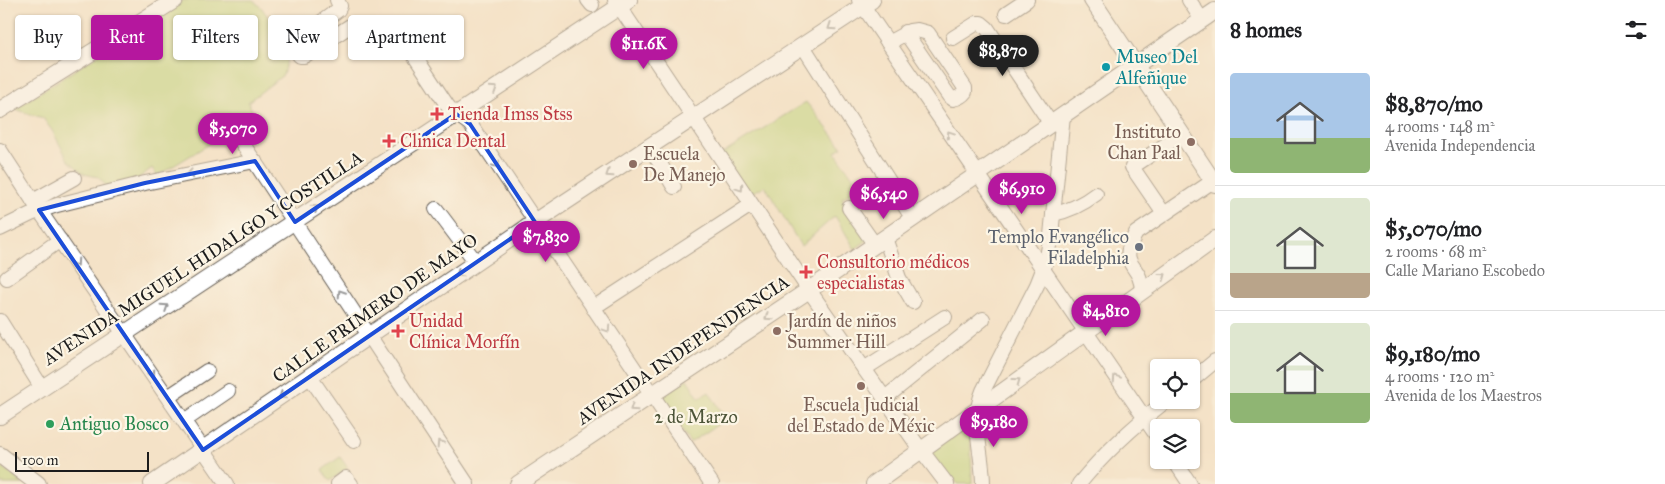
<!DOCTYPE html>
<html lang="en">
<head>
<meta charset="utf-8">
<style>
	:root { --surface:#fff; --page:#f2f2f2; --text:#202124; --muted:#757577; --line:#e0e0e0; --accent:#b5179e }
	body { margin:0; font-family:"IM FELL Great Primer",serif; background:var(--page); color:var(--text); height:100vh; display:flex; flex-direction:column; font-size:19px; white-space:nowrap }
	* { box-sizing:border-box; margin:0 }
	p { font-size:16px; color:var(--muted) }
	.icon { flex:none; width:28px; height:28px; fill:none; stroke:currentColor; stroke-width:2; stroke-linecap:round; stroke-linejoin:round }
	.map { position:relative; flex:1; overflow:hidden }
	.side { display:flex; flex-direction:column; background:var(--surface); width:450px }
	.side>* { flex:none }
	.top-card { position:absolute; left:15px; top:15px; width:475px; height:45px; display:flex; gap:10px }
	.controls { position:absolute; left:1150px; top:359px; display:grid; gap:10px }
	.controls a { display:grid; place-items:center; width:50px; height:50px; border-radius:5px; background:var(--surface); box-shadow:0 1px 4px #0004; font-size:25px }
	.scale { position:absolute; left:15px; bottom:12px; width:134px; box-sizing:border-box; padding-left:5px; border:2px solid #1c1c1c; border-top:0; font-size:14px; line-height:18px; white-space:nowrap; color:#1c1c1c; -webkit-text-stroke:4px #fcf5e5; paint-order:stroke }
	.price { position:absolute; translate:-50% -42px; padding:0 11px; border-radius:18px; background:var(--accent); color:#fff; font-size:16px; line-height:32px; filter:drop-shadow(0 1px 2px #0008) }
	.price::after { content:''; position:absolute; left:50%; top:30px; width:15px; height:11px; margin-left:-8px; background:inherit; clip-path:polygon(0 0,100% 0,50% 100%) }
	.price.active { background:#222; color:#fff }
	ul { padding:0; list-style:none }
	li { display:flex; align-items:center; gap:15px; height:125px; padding:0 15px }
	li+li { border-top:1px solid var(--line) }
	li span { display:grid; place-items:center; flex:none; width:140px; height:100px; border-radius:5px; color:#555 }
	li>.icon { margin-inline-start:auto }
	span .icon { width:60px; height:60px; fill:#fffc; stroke-width:1 }
	li b { font-size:21px }
	h2 { display:flex; justify-content:space-between; align-items:center; height:60px; padding:0 15px; font-size:21px }
	.chip { padding:0 18px; border-radius:5px; background:var(--surface); box-shadow:0 1px 4px #0004; font-size:18px; line-height:45px }
	.chip.active { background:var(--accent); color:#fff }
	main { display:flex; flex:1; min-height:0 }
	.map>svg:first-child { display:block }
</style>
</head>
<body>
<main>
<div class="map">
<svg width="1215" height="484" viewBox="0 0 1215 484">
	<rect width="100%" height="100%" fill="#fcf5e5"/>
	<filter id="ink" filterUnits="userSpaceOnUse"><feTurbulence type="fractalNoise" baseFrequency=".02" numOctaves="2"/><feDisplacementMap in="SourceGraphic" scale="10" xChannelSelector="R" yChannelSelector="G"/><feConvolveMatrix kernelMatrix="1 2 1 2 8 2 1 2 1" color-interpolation-filters="sRGB"/></filter>
	<filter id="wash" filterUnits="userSpaceOnUse"><feTurbulence type="fractalNoise" baseFrequency=".0096" numOctaves="4" result="noise"/><feDisplacementMap in="SourceGraphic" scale="20" xChannelSelector="R" yChannelSelector="G"/><feGaussianBlur stdDeviation="1.12" result="paint"/><feColorMatrix in="noise" values="0 0 0 0 0 0 0 0 0 0 0 0 0 0 0 0 0 1.4 0 .05"/><feComposite in="paint" operator="in"/></filter>
	<g filter="url(#wash)">
		<rect width="100%" height="100%" fill="#f4e2c7"/>
		<g fill="#bbd57a" stroke="#6c784b">
			<polygon points="184,0 253,0 261,7 276,28 288,56 283,75 248,102 255,116 157,176 152,168 132,183 108,188 98,177 84,174 68,160 53,132 43,118 14,109"/>
			<polygon points="806,102 842,147 835,152 860,187 842,198 870,238 855,249 835,216 801,246 765,186 745,196 719,156"/>
			<polygon points="687,379 699,398 709,392 726,419 690,443 660,397"/>
			<polygon points="970,425 972,484 958,484 929,453"/>
			<polygon points="340,457 348,468 330,481 322,470"/>
			<polygon points="0,465 23,484 0,484"/>
		</g>
	</g>
	<g filter="url(#ink)">
		<g fill="none" stroke-linecap="round" stroke-linejoin="round">
			<g stroke="#686158" stroke-width="16">
				<g id="minor">
					<polyline points="337,0 340,6 338,10 294,42 293,48 300,56 304,56 350,26"/>
					<polyline points="588,0 592,5"/>
					<polyline points="615,0 809,290 918,446 947,484"/>
					<polyline points="859,0 1159,439"/>
					<polyline points="1189,0 1202,20"/>
					<polyline points="1006,14 1027,0"/>
					<polyline points="953,38 977,23 981,23 987,28 1051,124"/>
					<path d="M888 43 910 31 917 30 928 33 965 88V92C962 96 958 98 953 99L949 96 905 32"/>
					<polyline points="803,46 913,219"/>
					<polyline points="412,52 447,105 451,110 470,124 712,484"/>
					<polyline points="235,132 467,484"/>
					<polyline points="650,147 674,187"/>
					<polyline points="0,150 39,210 227,484"/>
					<polyline points="33,201 74,178"/>
					<polyline points="849,208 875,245"/>
					<polyline points="1160,208 1132,167 1182,134"/>
					<polyline points="436,209 476,262"/>
					<path d="M1053 214C1069 211 1083 204 1096 194"/>
					<polyline points="0,229 31,214 57,205 145,183 255,161"/>
					<polyline points="885,238 899,278 913,302"/>
					<polyline points="7,278 60,240"/>
					<path d="M1142 291C1141 261 1116 268 1136 233L1213 181"/>
					<polyline points="593,308 751,205"/>
					<polyline points="0,321 42,388"/>
					<polyline points="864,369 945,317"/>
					<polyline points="310,377 354,441"/>
					<polyline points="1191,381 1215,361"/>
					<polyline points="168,397 207,371"/>
					<polyline points="885,398 983,319"/>
					<polyline points="184,421 228,391"/>
					<polyline points="1174,460 1190,484"/>
					<polyline points="338,484 346,478 351,484"/>
					<path d="M983 484C983 453 970 421 983 391L1037 285 1046 262 1051 235 1063 115"/>
					<path d="M1079 484C1105 452 1135 425 1167 400"/>
				</g>
			</g>
			<g stroke="#686158" stroke-width="18">
				<g id="major">
					<polyline points="1092,0 1215,184"/>
					<polyline points="0,110 175,0"/>
					<polyline points="0,416 629,0"/>
					<polyline points="0,455 38,484"/>
					<polyline points="152,484 535,222 872,0"/>
					<polyline points="518,484 809,290 1215,11"/>
					<polyline points="874,484 1215,239"/>
				</g>
			</g>
			<use href="#minor" stroke="#fff" stroke-width="14"/>
			<use href="#major" stroke="#fff" stroke-width="16"/>
		</g>
		<defs><path id="oneway-chevron" d="M-2-3.5L2.5 0L-2 3.5" fill="none" stroke-width="1.6" stroke-linecap="round" stroke-linejoin="round" transform="scale(1.25)"/></defs>
		<g stroke="#999">
			<use href="#oneway-chevron" transform="translate(831 27) rotate(146)"/>
			<use href="#oneway-chevron" transform="translate(494 89) rotate(-33)"/>
			<use href="#oneway-chevron" transform="translate(950 134) rotate(-124)"/>
			<use href="#oneway-chevron" transform="translate(497 165) rotate(56)"/>
			<use href="#oneway-chevron" transform="translate(190 174) rotate(169)"/>
			<use href="#oneway-chevron" transform="translate(609 174) rotate(147)"/>
			<use href="#oneway-chevron" transform="translate(740 188) rotate(56)"/>
			<use href="#oneway-chevron" transform="translate(315 208) rotate(-34)"/>
			<use href="#oneway-chevron" transform="translate(76 263) rotate(56)"/>
			<use href="#oneway-chevron" transform="translate(459 274) rotate(145)"/>
			<use href="#oneway-chevron" transform="translate(1163 276) rotate(-36)"/>
			<use href="#oneway-chevron" transform="translate(341 293) rotate(-123)"/>
			<use href="#oneway-chevron" transform="translate(165 307) rotate(-33)"/>
			<use href="#oneway-chevron" transform="translate(768 317) rotate(146)"/>
			<use href="#oneway-chevron" transform="translate(607 329) rotate(56)"/>
			<use href="#oneway-chevron" transform="translate(152 374) rotate(56)"/>
			<use href="#oneway-chevron" transform="translate(1116 378) rotate(-124)"/>
			<use href="#oneway-chevron" transform="translate(1017 381) rotate(-36)"/>
			<use href="#oneway-chevron" transform="translate(282 396) rotate(146)"/>
			<use href="#oneway-chevron" transform="translate(633 408) rotate(146)"/>
			<use href="#oneway-chevron" transform="translate(440 443) rotate(-123)"/>
		</g>
	</g>
	<path d="M0 0H1215V484H0ZM456 114 470 124 535 222 203 450 39 210 145 183 255 161 295 222Z" fill="#f4e2c7" fill-opacity=".55" fill-rule="evenodd"/>
	<path fill="none" stroke="#1d4ed8" stroke-width="4" stroke-linejoin="round" d="M456 114 470 124 535 222 203 450 39 210 145 183 255 161 295 222Z"/>
	<circle fill="#0f9aa8" stroke="#fcf5e5" stroke-width="2" cx="1106" cy="67" r="5"/>
	<g fill="#e0444e" stroke="#fcf5e5" stroke-width="2">
		<path d="M434.5 106.5h5v5h5v5h-5v5h-5v-5h-5v-5h5z"/>
		<path d="M386.5 133.5h5v5h5v5h-5v5h-5v-5h-5v-5h5z"/>
		<path d="M803.5 264.5h5v5h5v5h-5v5h-5v-5h-5v-5h5z"/>
		<path d="M395.5 323.5h5v5h5v5h-5v5h-5v-5h-5v-5h5z"/>
	</g>
	<g fill="#8d6e63" stroke="#fcf5e5" stroke-width="2">
		<circle cx="1191" cy="142" r="5"/>
		<circle cx="633" cy="164" r="5"/>
		<circle cx="777" cy="331" r="5"/>
		<circle cx="861" cy="386" r="5"/>
	</g>
	<circle fill="#6b7280" stroke="#fcf5e5" stroke-width="2" cx="1139" cy="247" r="5"/>
	<circle fill="#2e9e5b" stroke="#fcf5e5" stroke-width="2" cx="50" cy="424" r="5"/>
	<g text-anchor="middle" stroke-width="4.5" stroke-linejoin="round" paint-order="stroke">
		<g font-size="18" fill="#0d838f" stroke="#fcf5e5" text-anchor="start">
			<text x="1116" y="63">Museo Del<tspan x="1116" dy="21">Alfeñique</tspan></text>
		</g>
		<g font-size="18" fill="#be3a42" stroke="#fcf5e5" text-anchor="start">
			<text x="448" y="120">Tienda Imss Stss</text>
			<text x="400" y="147">Clinica Dental</text>
			<text x="817" y="268">Consultorio médicos<tspan x="817" dy="21">especialistas</tspan></text>
			<text x="409" y="327">Unidad<tspan x="409" dy="21">Clínica Morfín</tspan></text>
		</g>
		<g font-size="18" fill="#785e54" stroke="#fcf5e5" text-anchor="start">
			<text x="1181" y="138" text-anchor="end">Instituto<tspan x="1181" dy="21">Chan Paal</tspan></text>
			<text x="643" y="160">Escuela<tspan x="643" dy="21">De Manejo</tspan></text>
			<text x="787" y="327">Jardín de niños<tspan x="787" dy="21">Summer Hill</tspan></text>
			<text x="861" y="411" text-anchor="middle">Escuela Judicial<tspan x="861" dy="21">del Estado de Méxic</tspan></text>
		</g>
		<g font-size="18" fill="#5b616d" stroke="#fcf5e5" text-anchor="end">
			<text x="1129" y="243">Templo Evangélico<tspan x="1129" dy="21">Filadelphia</tspan></text>
		</g>
		<g font-size="18" fill="#1c1c1c" stroke="#fcf5e5">
			<text transform="translate(203 258) rotate(-33)" y="6">AVENIDA MIGUEL HIDALGO Y COSTILLA</text>
			<text transform="translate(375 308) rotate(-35)" y="6">CALLE PRIMERO DE MAYO</text>
			<text transform="translate(683 350) rotate(-34)" y="6">AVENIDA INDEPENDENCIA</text>
		</g>
		<g font-size="18" fill="#4c5438" stroke="#fcf5e5">
			<text x="696" y="423">2 de Marzo</text>
		</g>
		<g font-size="18" fill="#27864d" stroke="#fcf5e5" text-anchor="start">
			<text x="60" y="430">Antiguo Bosco</text>
		</g>
	</g>
</svg>
<div class="controls">
<a><svg class="icon" aria-label="locate" viewBox="0 0 24 24"><circle cx="12" cy="12" r="6"/><path d="M12 2v4M12 18v4M2 12h4M18 12h4"/></svg></a>
<a><svg class="icon" aria-label="layers" viewBox="0 0 24 24"><path d="M12 4l9 5-9 5-9-5zM3 14l9 5 9-5"/></svg></a>
</div>
<div class="scale">100 m</div>
<b class="price" style="left:644px;top:70px">$11.6K</b>
<b class="price active" style="left:1003px;top:77px">$8,870</b>
<b class="price" style="left:233px;top:155px">$5,070</b>
<b class="price" style="left:1022px;top:215px">$6,910</b>
<b class="price" style="left:884px;top:220px">$6,540</b>
<b class="price" style="left:546px;top:263px">$7,830</b>
<b class="price" style="left:1106px;top:337px">$4,810</b>
<b class="price" style="left:994px;top:448px">$9,180</b>
<div class="top-card">
<a class="chip">Buy</a>
<a class="chip active">Rent</a>
<a class="chip">Filters</a>
<a class="chip">New</a>
<a class="chip">Apartment</a>
</div>
</div>
<section class="side">
<h2>8 homes<svg class="icon" aria-label="filters" viewBox="0 0 24 24"><path d="M4 7h16M4 17h16"/><circle cx="9" cy="7" r="2"/><circle cx="15" cy="17" r="2"/></svg></h2>
<ul>
<li><span style="background:linear-gradient(#a9c7e8 65%,#8fb573 0)"><svg class="icon" aria-label="home" viewBox="0 0 24 24"><path d="M3 11l9-7 9 7M6 9v11h12V9"/></svg></span><div><b>$8,870/mo</b><p>4 rooms · 148 m²</p><p>Avenida Independencia</p></div></li>
<li><span style="background:linear-gradient(#dfe7d0 75%,#b9a48a 0)"><svg class="icon" aria-label="home" viewBox="0 0 24 24"><path d="M3 11l9-7 9 7M6 9v11h12V9"/></svg></span><div><b>$5,070/mo</b><p>2 rooms · 68 m²</p><p>Calle Mariano Escobedo</p></div></li>
<li><span style="background:linear-gradient(#dfe7d0 70%,#8fb573 0)"><svg class="icon" aria-label="home" viewBox="0 0 24 24"><path d="M3 11l9-7 9 7M6 9v11h12V9"/></svg></span><div><b>$9,180/mo</b><p>4 rooms · 120 m²</p><p>Avenida de los Maestros</p></div></li>
</ul>
</section>
</main>
</body>
</html>
